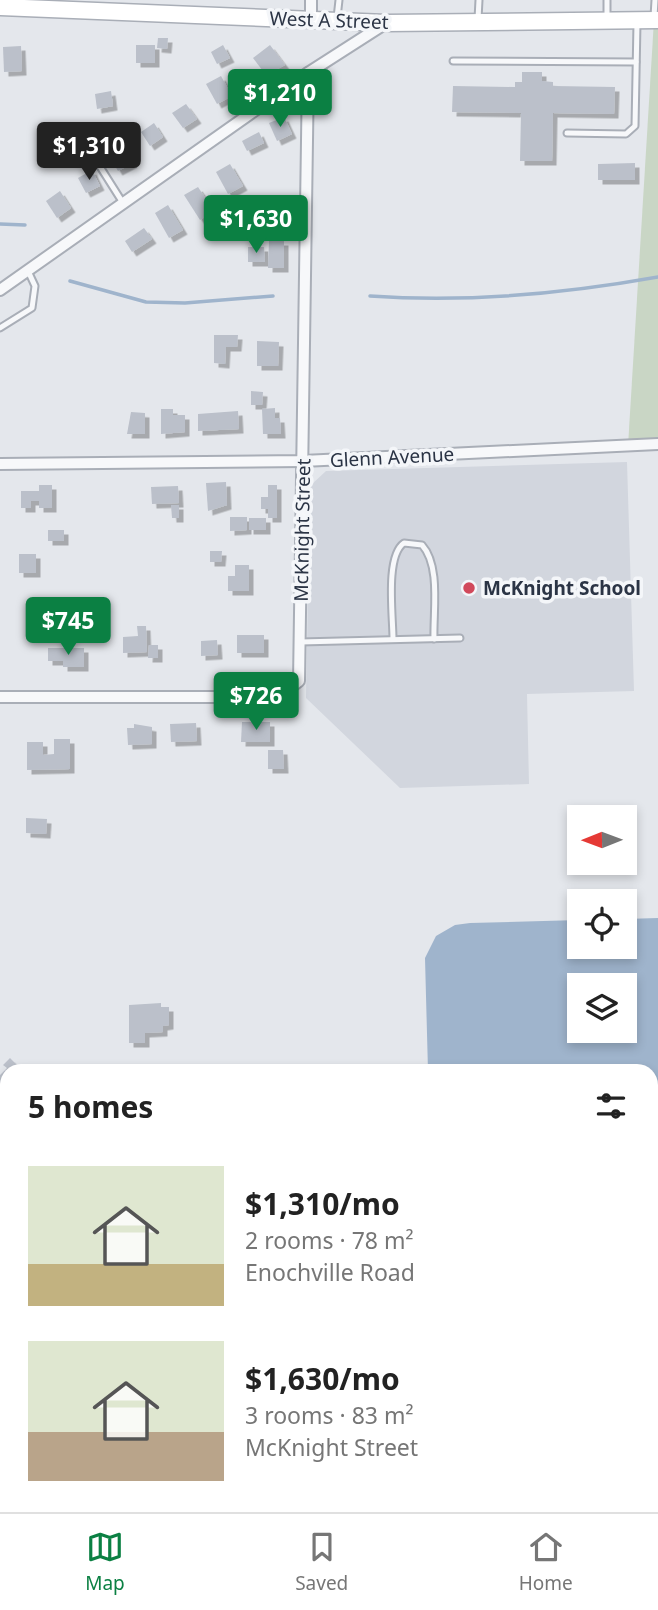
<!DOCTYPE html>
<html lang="en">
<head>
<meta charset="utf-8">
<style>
	:root { --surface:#fff; --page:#f2f2f2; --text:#222; --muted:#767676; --line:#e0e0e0; --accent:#0b8043 }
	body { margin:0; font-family:"Noto Sans",sans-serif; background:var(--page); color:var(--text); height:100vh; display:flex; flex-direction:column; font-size:26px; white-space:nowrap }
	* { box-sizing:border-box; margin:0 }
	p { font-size:23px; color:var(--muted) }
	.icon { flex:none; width:38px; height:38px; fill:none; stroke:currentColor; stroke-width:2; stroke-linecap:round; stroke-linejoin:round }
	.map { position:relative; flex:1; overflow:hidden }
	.side { position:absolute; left:0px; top:1064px; width:658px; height:448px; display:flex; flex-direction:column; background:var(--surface); border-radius:21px 21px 0 0; box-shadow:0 4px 10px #0003 }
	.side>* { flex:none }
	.needle { width:46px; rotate:269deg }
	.tools { position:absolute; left:567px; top:805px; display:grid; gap:14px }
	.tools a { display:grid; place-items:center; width:70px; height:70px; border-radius:0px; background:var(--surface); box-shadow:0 4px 10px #0003; font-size:35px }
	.price { position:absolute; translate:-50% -60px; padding:0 16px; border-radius:7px; background:var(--accent); color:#fff; font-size:23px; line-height:46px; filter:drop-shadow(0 2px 4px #0008) }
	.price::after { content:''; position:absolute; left:50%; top:42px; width:21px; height:16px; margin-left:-10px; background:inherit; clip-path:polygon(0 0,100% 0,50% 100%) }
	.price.selected { background:#222; color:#fff }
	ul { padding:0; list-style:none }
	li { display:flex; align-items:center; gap:21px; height:175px; padding:0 28px }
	li span { display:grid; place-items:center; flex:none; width:196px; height:140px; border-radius:0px; color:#555 }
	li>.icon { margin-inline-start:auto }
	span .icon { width:84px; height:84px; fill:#fffc; stroke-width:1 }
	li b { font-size:30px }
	h2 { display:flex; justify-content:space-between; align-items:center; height:84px; padding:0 28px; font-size:30px }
	.menu { display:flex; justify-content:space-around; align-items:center; height:98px; border-top:2px solid var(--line); background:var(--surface); font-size:19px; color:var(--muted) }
	.menu a { display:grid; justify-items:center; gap:4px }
	.menu .selected { color:var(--accent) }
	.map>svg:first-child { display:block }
</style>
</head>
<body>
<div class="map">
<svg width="658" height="1512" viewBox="0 0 658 1512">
	<defs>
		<filter id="shadow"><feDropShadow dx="4.5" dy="4.5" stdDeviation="0" flood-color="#0004"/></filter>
	</defs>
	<rect width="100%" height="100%" fill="#e4e7ec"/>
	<polygon fill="#d2d6de" points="627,462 634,691 527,694 529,784 400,788 306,698 310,486 326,471"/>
	<polygon fill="#c9d6c5" points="654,20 658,20 658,444 628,446"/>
	<path fill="#9fb4cc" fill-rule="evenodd" d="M658 918V1120L651 1121V1071H428L425 958 436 936 455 925 470 923 579 920V947H625V919ZM579 985H625V1031H579Z"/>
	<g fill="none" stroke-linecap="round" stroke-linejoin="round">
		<g stroke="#9fb4cc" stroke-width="3.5">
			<polyline points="0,224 25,225"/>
			<polyline points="70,281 146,302 185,303 273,296"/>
			<path d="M370 296C466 303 563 294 658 277"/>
		</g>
	</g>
	<g fill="#bbc0ca" filter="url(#shadow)">
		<polygon points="158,38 168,38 167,49 157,48"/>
		<rect x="136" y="45" width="19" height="18"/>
		<polygon points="223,45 230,58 217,64 211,52"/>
		<polygon points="270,45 285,65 266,75 253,58"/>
		<polygon points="21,46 22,71 4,72 3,47"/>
		<polygon points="522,72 542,72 542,81 553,82 553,86 615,87 614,114 553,113 552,161 520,161 521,113 452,112 453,86 515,87 515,82 522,82"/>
		<polygon points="260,75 264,83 254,88 250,80"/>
		<polygon points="221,76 232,96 217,104 206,84"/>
		<polygon points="111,91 113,106 97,109 95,94"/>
		<polygon points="186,104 197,119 183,128 172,113"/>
		<polygon points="284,117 292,134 277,141 269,123"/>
		<polygon points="154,123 163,137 150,146 141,132"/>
		<polygon points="259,132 264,143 247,151 242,141"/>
		<polygon points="124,147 133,163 118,171 109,156"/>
		<polygon points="635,163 635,180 598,180 598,164"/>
		<polygon points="230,164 243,186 228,194 216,172"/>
		<polygon points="92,170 100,186 86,193 78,178"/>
		<polygon points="198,187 214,211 200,220 184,195"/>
		<polygon points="60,191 71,208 57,218 46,201"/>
		<polygon points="168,205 183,230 169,238 155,213"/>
		<polygon points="284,213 285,229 267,229 267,214"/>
		<polygon points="144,228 152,239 132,252 125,241"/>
		<polygon points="269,241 284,241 284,268 268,268"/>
		<polygon points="248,247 264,247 265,262 248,262"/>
		<polygon points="214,335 238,335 237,347 226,347 225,364 214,363"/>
		<polygon points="257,341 279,342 278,366 257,366"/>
		<polygon points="251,391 263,392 262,405 251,405"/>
		<polygon points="275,408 275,418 280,418 281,434 263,434 262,409"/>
		<polygon points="161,409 173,409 173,415 185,415 185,432 161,434"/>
		<polygon points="238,411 239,429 198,431 198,414"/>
		<polygon points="131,412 145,413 145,434 127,434"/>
		<polygon points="226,482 227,505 208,511 206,483"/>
		<polygon points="39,485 52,485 52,508 39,508 39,501 31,501 31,508 21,508 21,491 39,491"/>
		<polygon points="268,485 277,485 277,518 268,518 268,509 261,509 261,497 268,497"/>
		<polygon points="178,486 179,503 152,504 151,487"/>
		<polygon points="171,505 179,505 179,518 172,518"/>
		<polygon points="230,517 247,517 247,530 230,531"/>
		<rect x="249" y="518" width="17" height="12"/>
		<rect x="48" y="530" width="16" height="11"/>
		<polygon points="210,551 222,551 221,562 210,562"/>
		<rect x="19" y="554" width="17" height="19"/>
		<polygon points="235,565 249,565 249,591 228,591 228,576 235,576"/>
		<polygon points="137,626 146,626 147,652 123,653 123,637 138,636"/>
		<rect x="237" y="635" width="27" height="18"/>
		<polygon points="217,640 218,655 201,656 201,641"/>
		<polygon points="149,645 158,645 158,658 148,658"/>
		<polygon points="48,648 84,648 84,667 63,667 63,661 48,661"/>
		<polygon points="242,722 270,722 270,742 241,742"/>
		<polygon points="196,723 197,741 171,742 170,724"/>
		<polygon points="134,724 152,727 152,744 128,745 127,728 134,728"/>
		<polygon points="54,739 70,739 70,769 27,770 27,742 43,742 43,755 54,754"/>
		<polygon points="268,750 283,750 284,769 268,769"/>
		<polygon points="26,818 47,819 46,834 26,833"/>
		<polygon points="161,1003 161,1007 169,1007 169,1025 163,1026 163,1032 145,1033 145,1043 129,1043 129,1005"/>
		<polygon points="10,1058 23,1071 7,1071 7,1090 0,1082 0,1075 7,1068 3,1065"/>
		<polygon points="192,1505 208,1505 208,1510 192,1511"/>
		<polygon points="379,1505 404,1505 406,1507 401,1512 385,1512"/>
	</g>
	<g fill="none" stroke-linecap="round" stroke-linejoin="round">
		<g stroke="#a9aeb7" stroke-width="9">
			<g id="lane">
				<polyline points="607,17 607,0"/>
				<polyline points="654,17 655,0"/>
				<polyline points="337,18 339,0"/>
				<polyline points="478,19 479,0"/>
				<polyline points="453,61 636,62"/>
				<polyline points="567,133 626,134 635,126 637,23"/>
				<polyline points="104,145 92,154 123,203"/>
				<polyline points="83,160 92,154"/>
				<polyline points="0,328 32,308 35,286 28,271"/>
				<path d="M393 639C393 616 385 556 404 543L422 545C441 566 433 612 434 639"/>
				<polyline points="300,642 460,638"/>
			</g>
		</g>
		<g stroke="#a9aeb7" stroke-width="14">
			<g id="street">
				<polyline points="311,20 311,0"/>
				<polyline points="0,290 308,73 386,23"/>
				<polyline points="0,464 303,461 658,444"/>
				<polyline points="0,697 278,697 299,681 308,73"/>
				<polyline points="0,1132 7,1140"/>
				<polyline points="331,1505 337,1512"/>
				<polyline points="21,1512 21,1505"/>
			</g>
		</g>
		<g stroke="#a9aeb7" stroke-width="19">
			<polyline id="secondary" points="0,7 386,23 658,20"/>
		</g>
		<use href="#lane" stroke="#f7f8fa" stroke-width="5"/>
		<use href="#street" stroke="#f7f8fa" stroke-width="10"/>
		<use href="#secondary" stroke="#fff" stroke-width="16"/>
	</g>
	<circle fill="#d1495b" stroke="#f4f6f9" stroke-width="2.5" cx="469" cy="588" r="7"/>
	<g text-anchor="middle" stroke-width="7" stroke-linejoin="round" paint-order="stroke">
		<g font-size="19" fill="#2b3445" stroke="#f4f6f9">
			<text transform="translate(329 20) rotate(2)" y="7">West A Street</text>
			<text transform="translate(392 457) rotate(-3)" y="7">Glenn Avenue</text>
			<text transform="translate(302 530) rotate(-89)" y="7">McKnight Street</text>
		</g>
		<g font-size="19" font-weight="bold" fill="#2b3445" stroke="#f4f6f9" text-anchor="start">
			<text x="483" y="595">McKnight School</text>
		</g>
	</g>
</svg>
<div class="tools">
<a><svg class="needle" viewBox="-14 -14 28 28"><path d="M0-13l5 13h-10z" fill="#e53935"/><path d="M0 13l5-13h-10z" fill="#767676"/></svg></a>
<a><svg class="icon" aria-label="locate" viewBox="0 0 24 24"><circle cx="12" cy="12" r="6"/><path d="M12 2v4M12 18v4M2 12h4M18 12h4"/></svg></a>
<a><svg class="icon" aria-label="layers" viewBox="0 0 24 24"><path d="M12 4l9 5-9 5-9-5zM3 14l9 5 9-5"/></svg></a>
</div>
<b class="price" style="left:280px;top:129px">$1,210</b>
<b class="price selected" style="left:89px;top:182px">$1,310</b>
<b class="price" style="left:256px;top:255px">$1,630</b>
<b class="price" style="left:68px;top:657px">$745</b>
<b class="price" style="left:256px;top:732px">$726</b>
<section class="side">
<h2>5 homes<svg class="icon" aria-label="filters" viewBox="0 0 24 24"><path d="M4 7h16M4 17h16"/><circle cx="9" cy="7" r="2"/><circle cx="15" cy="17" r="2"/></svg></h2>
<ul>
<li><span style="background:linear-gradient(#dfe7d0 70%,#c2b280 0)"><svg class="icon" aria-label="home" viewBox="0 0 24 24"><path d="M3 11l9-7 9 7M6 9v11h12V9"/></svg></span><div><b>$1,310/mo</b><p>2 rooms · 78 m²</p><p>Enochville Road</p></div></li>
<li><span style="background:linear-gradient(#dfe7d0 65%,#b9a48a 0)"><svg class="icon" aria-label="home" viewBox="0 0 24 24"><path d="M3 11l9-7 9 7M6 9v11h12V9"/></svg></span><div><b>$1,630/mo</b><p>3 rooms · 83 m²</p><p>McKnight Street</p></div></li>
</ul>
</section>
</div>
<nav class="menu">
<a class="selected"><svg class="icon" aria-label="map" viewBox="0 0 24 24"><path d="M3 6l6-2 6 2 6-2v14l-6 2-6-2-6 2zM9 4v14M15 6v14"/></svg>Map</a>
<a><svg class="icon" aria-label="saved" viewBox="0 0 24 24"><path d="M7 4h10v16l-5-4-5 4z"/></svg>Saved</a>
<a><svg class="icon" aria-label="home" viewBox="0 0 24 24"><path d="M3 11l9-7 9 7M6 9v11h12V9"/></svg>Home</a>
</nav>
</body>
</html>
